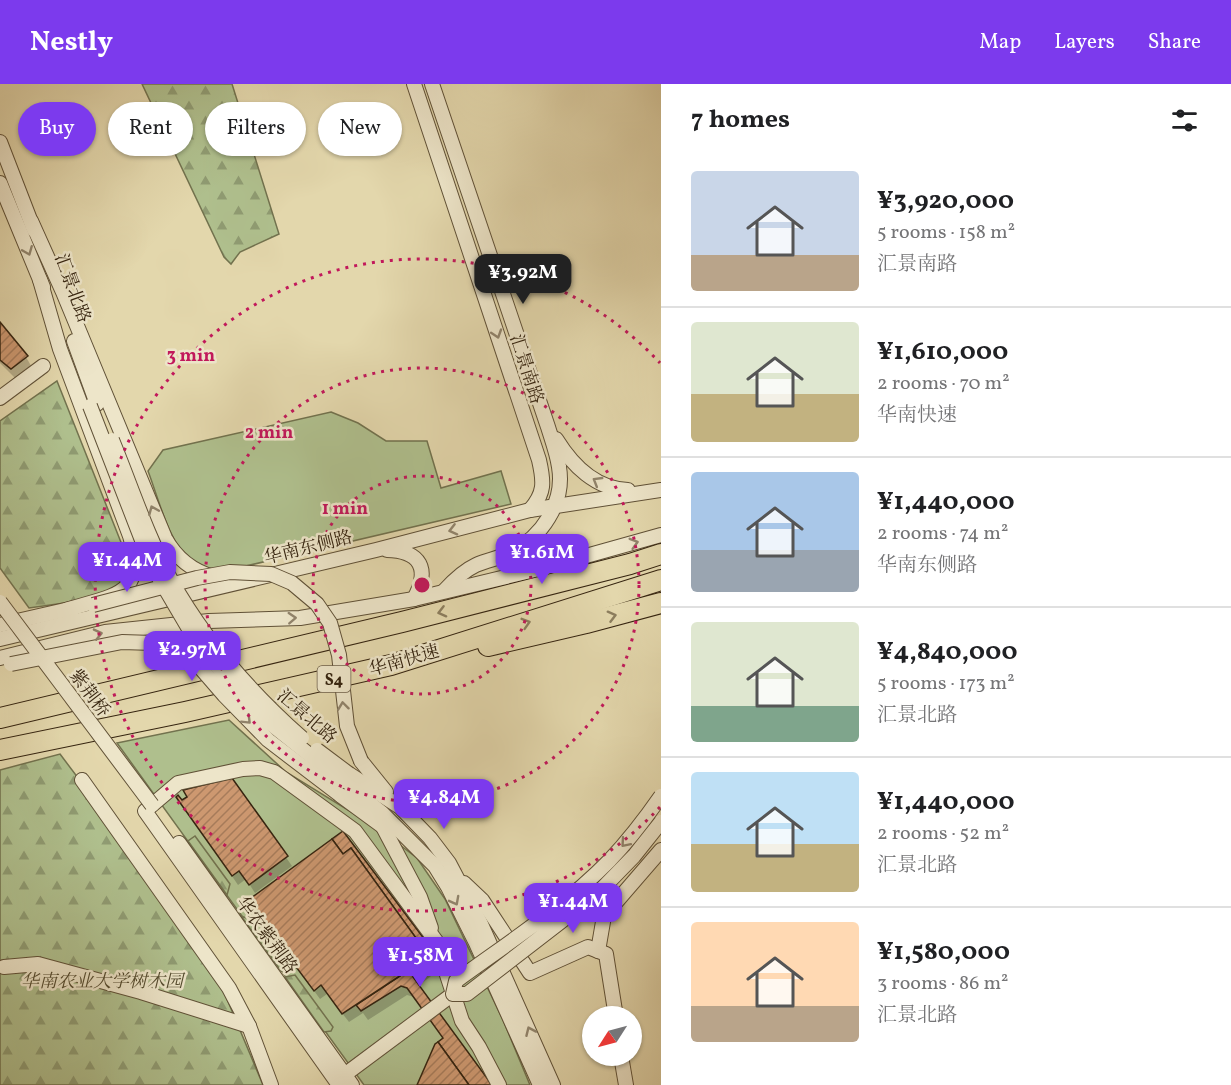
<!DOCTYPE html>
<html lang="en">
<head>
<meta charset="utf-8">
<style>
	:root { --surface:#fff; --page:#f2f2f2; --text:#202124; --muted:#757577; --line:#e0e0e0; --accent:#7c3aed }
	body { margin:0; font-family:Vollkorn,"Noto Serif SC",serif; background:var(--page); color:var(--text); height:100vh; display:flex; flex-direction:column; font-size:22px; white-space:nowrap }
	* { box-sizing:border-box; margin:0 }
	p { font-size:20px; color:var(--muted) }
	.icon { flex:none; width:33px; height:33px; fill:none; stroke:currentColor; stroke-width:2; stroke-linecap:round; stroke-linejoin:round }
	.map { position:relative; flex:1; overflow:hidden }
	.side { display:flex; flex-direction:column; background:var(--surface); width:570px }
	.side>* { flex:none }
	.top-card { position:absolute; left:18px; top:18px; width:552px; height:54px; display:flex; gap:12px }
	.needle { width:39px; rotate:234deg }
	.buttons { position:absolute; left:582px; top:922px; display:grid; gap:12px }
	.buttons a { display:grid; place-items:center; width:60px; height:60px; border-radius:50%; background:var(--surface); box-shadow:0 2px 4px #0004; font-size:30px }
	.price { position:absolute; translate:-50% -51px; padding:0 14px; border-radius:12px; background:var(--accent); color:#fff; font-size:20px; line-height:39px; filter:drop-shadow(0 2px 3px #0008) }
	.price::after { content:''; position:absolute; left:50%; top:36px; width:18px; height:14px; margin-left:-9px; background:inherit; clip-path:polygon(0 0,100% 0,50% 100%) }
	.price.on { background:#222; color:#fff }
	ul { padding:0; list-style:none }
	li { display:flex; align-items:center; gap:18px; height:150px; padding:0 30px }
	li+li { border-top:2px solid var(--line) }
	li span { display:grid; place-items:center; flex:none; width:168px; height:120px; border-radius:6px; color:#555 }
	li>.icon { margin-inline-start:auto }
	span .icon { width:72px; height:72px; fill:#fffc; stroke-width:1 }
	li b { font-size:26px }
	h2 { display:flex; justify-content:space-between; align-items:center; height:72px; padding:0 30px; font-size:26px }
	.pill { padding:0 21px; border-radius:27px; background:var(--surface); box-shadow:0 2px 4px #0004; font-size:21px; line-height:54px }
	.pill.on { background:var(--accent); color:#fff }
	header { display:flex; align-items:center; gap:36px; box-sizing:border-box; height:84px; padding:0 30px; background:var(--accent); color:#fff }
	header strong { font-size:28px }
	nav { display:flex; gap:33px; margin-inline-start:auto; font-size:21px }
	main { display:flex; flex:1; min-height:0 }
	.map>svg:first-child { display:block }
</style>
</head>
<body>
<header>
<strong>Nestly</strong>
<nav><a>Map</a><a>Layers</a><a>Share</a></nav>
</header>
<main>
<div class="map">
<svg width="661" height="1001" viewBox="0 0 661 1001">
	<defs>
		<pattern id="forest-firs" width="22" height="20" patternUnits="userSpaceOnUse" patternTransform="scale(1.5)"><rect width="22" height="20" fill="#afbf8d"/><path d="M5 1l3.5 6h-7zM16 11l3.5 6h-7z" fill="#8f9b72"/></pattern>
		<pattern id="building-hatch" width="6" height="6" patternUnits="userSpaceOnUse" patternTransform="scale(1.5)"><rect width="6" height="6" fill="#cd9870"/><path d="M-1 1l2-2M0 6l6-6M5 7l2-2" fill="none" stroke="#a77c5b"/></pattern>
	</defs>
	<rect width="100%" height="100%" fill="#e3d7ac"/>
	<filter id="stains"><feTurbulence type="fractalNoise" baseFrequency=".00333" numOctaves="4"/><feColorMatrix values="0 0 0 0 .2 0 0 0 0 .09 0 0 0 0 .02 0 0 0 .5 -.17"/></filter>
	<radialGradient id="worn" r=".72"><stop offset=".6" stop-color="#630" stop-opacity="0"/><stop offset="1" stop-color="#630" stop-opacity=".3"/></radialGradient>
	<g fill="#afbf8d" stroke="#72724e" stroke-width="1.5">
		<path d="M331 328 358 339 386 357H427L441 404 501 387 511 420 216 489C208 485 197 482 190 476 169 459 158 413 148 387L163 366Z"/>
		<polygon points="229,636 286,688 379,745 417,774 445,815 503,936 530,1001 364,1001 117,659"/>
	</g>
	<g fill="url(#forest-firs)" stroke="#72724e" stroke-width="1.5">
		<polygon points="142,0 232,0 279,150 240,168 231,180 224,173"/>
		<polygon points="57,297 128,476 120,500 100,514 29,524 0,484 0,337"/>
		<polygon points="60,670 233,900 224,908 263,1001 0,1001 0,686"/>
		<polygon points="195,752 230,800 227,811 188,757"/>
		<polygon points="241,832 259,839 292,885 281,887"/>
		<polygon points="295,891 333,943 331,947 324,948 285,893"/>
	</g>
	<g fill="#0003">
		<polygon points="0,240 26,273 34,287 20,299 0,279"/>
		<polygon points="232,696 292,782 255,809 246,795 238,801 182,718"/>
		<polygon points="255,826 427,861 432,870 429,872 439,886 418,902 490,1001 419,1001 444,955 414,913 407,911 368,936 363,929 349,938 327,910 320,915"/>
	</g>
	<g fill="url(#building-hatch)" stroke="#352410" stroke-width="1.5">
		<polygon points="0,238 28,272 11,285 0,276"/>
		<polygon points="232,694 288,772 249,801 239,787 232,792 176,713 178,711 182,716 187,713 183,706"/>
		<polygon points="343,747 428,860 425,863 435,876 413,893 492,1001 469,1001 438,958 443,954 407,904 401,902 361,927 356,921 421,878 416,871 421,867 426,874 429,872 351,764 343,770 332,755"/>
		<polygon points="332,755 343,770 351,764 429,872 426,874 421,867 416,871 421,878 342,930 321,901 314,907 247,817"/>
		<polygon points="438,958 469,1001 417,1001 435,960"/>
	</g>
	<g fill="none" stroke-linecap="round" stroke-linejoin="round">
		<g stroke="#605137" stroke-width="16">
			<g id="minor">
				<path d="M414 0 539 376C544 398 545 409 530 426"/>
				<path d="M432 0 548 343C552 356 557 369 559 383 565 419 542 453 510 469 500 474 487 476 476 481 463 487 453 497 444 507"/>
				<polyline points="0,58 34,146"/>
				<polyline points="0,99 43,203"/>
				<path d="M31 137 63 208 165 454C176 474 192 487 214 493"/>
				<path d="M40 196 60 265 130 452C148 512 113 511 66 526"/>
				<polyline points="74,257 97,320"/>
				<polyline points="0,314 43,282"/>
				<path d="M556 355C572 381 596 405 628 406"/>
				<path d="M387 466C421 467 430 485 414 515"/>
				<polyline points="0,541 74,524"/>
				<polyline points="0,555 376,466 530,426 661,406"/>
				<polyline points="0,574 105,548 209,537 300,534 414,515 543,484 661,451"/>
				<polyline points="361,677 386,708"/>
				<polyline points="349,690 400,723 430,754 449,779 481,840 553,1001"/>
				<polyline points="82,696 229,904 249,942 271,1001"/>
				<polyline points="342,697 382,729 435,782 448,803 476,859 540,1001"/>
				<polyline points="340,711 389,747"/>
				<polyline points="383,743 420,813 431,844"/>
				<polyline points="179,759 352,1001"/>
				<polyline points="464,799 482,816 530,889 588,863 606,870 616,933"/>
				<polyline points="598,867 604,832 661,766"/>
				<polyline points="4,883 38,880 141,908 249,942"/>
				<polyline points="621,972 626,1001"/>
				<polyline points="339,995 453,910"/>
				<polyline points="339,1001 145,727 178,699 243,685 260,684 274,688 355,747 436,857 462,937 479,963 499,1001"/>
			</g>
		</g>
		<g stroke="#352410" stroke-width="22">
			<g id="highway">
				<polyline points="488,562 586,539 661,519"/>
				<polyline points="0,634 402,538 630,480 661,470"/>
				<polyline points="0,666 185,628 391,581 661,496"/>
			</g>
		</g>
		<use href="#minor" stroke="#ede5c9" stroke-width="14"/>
		<use href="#highway" stroke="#e3d7ac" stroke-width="20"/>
		<g stroke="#605137" stroke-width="16" stroke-linecap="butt">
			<g id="minor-bridge">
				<polyline points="90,322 152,482 189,545 235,606 266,636 342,697"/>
				<path d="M112 356C131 402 147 452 171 496 205 557 250 608 302 654"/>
				<polyline points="0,518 152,721"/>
				<polyline points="93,521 197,494 230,488 271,490 292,499 317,520 330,539 339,571 347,642 361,677"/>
				<polyline points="11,580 122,558 153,559 178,566 198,581 224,611 268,656 340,711"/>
				<polyline points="317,666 349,690"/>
				<path d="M661 712C645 735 628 757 609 777 564 823 508 859 456 897L453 910H467L598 809 634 772 661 738"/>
			</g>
		</g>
		<use href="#minor-bridge" stroke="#ede5c9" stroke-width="14"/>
	</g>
	<defs><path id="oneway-chevron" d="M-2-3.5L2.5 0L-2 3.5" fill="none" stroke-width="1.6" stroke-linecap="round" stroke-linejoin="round" transform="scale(1.5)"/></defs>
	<g stroke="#91846c">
		<use href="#oneway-chevron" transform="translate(28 167) rotate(68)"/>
		<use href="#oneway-chevron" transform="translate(497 250) rotate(72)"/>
		<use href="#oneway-chevron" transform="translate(597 397) rotate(-149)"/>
		<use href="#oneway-chevron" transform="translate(153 426) rotate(-113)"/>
		<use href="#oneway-chevron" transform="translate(453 446) rotate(166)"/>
		<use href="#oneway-chevron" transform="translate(634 459) rotate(-16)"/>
		<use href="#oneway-chevron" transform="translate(292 534) rotate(-3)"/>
		<use href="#oneway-chevron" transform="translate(98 550) rotate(-13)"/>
		<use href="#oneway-chevron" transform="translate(343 622) rotate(-97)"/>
		<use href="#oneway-chevron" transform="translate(247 636) rotate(45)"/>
		<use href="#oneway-chevron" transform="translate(625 759) rotate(131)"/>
		<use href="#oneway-chevron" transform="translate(455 817) rotate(62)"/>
		<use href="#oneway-chevron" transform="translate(530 947) rotate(-114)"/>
	</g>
	<g stroke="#8c7e5e">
		<use href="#oneway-chevron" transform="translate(442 528) rotate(166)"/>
		<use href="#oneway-chevron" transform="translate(612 532) rotate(-15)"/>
		<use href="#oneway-chevron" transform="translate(526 539) rotate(-17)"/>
	</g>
	<g fill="none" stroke="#c2185b" stroke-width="3" stroke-dasharray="3 6">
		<circle cx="422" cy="501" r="109"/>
		<circle cx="422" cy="501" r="217"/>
		<path d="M660 723A326 326 0 1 1 660 279"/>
	</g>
	<g text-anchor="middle" stroke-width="5" stroke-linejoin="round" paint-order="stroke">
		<rect fill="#ede5c9" stroke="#6c5e48" stroke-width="1.5" x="317.5" y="582" width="33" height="26" rx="4.5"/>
		<g font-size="16" font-weight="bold" fill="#352410">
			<text x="334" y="601">S4</text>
		</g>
		<g font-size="18" fill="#352410" stroke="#ede5c9">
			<text transform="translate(73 204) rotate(70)" y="6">汇景北路</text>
			<text transform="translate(527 285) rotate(72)" y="6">汇景南路</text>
			<text transform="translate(308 463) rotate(-14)" y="6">华南东侧路</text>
			<text transform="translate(404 576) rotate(-16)" y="6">华南快速</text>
			<text transform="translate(90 609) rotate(53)" y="6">紫荆桥</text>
			<text transform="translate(307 632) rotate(41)" y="6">汇景北路</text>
			<text transform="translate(267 851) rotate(54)" y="6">华农紫荆路</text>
		</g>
		<g font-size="18" font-style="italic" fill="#544b2f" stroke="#ede5c9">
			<text x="102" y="903">华南农业大学树木园</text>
		</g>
	</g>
	<circle cx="422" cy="501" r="9" fill="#c2185b" stroke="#ede5c9" stroke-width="3"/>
	<g font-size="18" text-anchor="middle" font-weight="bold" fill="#c2185b" stroke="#ede5c9" stroke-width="5" stroke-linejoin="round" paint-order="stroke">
		<text x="191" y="277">3 min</text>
		<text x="269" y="354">2 min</text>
		<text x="345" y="430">1 min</text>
	</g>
	<rect width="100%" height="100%" filter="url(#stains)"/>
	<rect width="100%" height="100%" fill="url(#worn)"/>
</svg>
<div class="buttons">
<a><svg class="needle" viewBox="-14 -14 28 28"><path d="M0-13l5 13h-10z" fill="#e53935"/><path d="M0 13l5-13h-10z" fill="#757577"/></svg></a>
</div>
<b class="price on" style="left:523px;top:221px">¥3.92M</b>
<b class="price" style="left:542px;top:501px">¥1.61M</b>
<b class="price" style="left:127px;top:509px">¥1.44M</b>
<b class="price" style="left:192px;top:598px">¥2.97M</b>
<b class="price" style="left:444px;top:746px">¥4.84M</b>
<b class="price" style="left:573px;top:850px">¥1.44M</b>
<b class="price" style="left:420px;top:904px">¥1.58M</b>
<div class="top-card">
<a class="pill on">Buy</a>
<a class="pill">Rent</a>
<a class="pill">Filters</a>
<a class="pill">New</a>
</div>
</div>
<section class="side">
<h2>7 homes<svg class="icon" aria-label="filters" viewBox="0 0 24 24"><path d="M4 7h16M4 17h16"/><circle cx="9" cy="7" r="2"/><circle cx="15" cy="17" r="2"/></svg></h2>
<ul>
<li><span style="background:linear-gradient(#c9d6e8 70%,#b9a48a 0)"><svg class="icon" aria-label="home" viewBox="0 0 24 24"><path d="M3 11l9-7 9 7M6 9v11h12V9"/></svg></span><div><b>¥3,920,000</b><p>5 rooms · 158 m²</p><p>汇景南路</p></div></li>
<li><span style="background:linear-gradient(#dfe7d0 60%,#c2b280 0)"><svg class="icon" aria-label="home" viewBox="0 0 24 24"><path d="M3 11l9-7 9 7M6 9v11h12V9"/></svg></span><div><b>¥1,610,000</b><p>2 rooms · 70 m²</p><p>华南快速</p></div></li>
<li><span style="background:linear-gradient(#a9c7e8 65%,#9aa5b1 0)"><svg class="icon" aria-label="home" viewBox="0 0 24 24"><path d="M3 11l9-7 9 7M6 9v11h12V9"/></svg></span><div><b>¥1,440,000</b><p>2 rooms · 74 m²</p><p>华南东侧路</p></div></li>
<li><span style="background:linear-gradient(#dfe7d0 70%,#7fa58c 0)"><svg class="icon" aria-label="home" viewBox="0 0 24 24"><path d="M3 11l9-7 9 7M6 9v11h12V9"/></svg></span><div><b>¥4,840,000</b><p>5 rooms · 173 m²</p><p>汇景北路</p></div></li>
<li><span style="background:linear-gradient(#bfe0f5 60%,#c2b280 0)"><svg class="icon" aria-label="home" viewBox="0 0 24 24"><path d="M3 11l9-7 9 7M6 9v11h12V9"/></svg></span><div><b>¥1,440,000</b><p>2 rooms · 52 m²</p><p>汇景北路</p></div></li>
<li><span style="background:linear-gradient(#ffd9b3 70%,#b9a48a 0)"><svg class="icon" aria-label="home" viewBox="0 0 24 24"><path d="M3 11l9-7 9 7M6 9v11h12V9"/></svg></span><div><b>¥1,580,000</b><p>3 rooms · 86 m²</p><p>汇景北路</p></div></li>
</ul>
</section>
</main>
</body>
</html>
